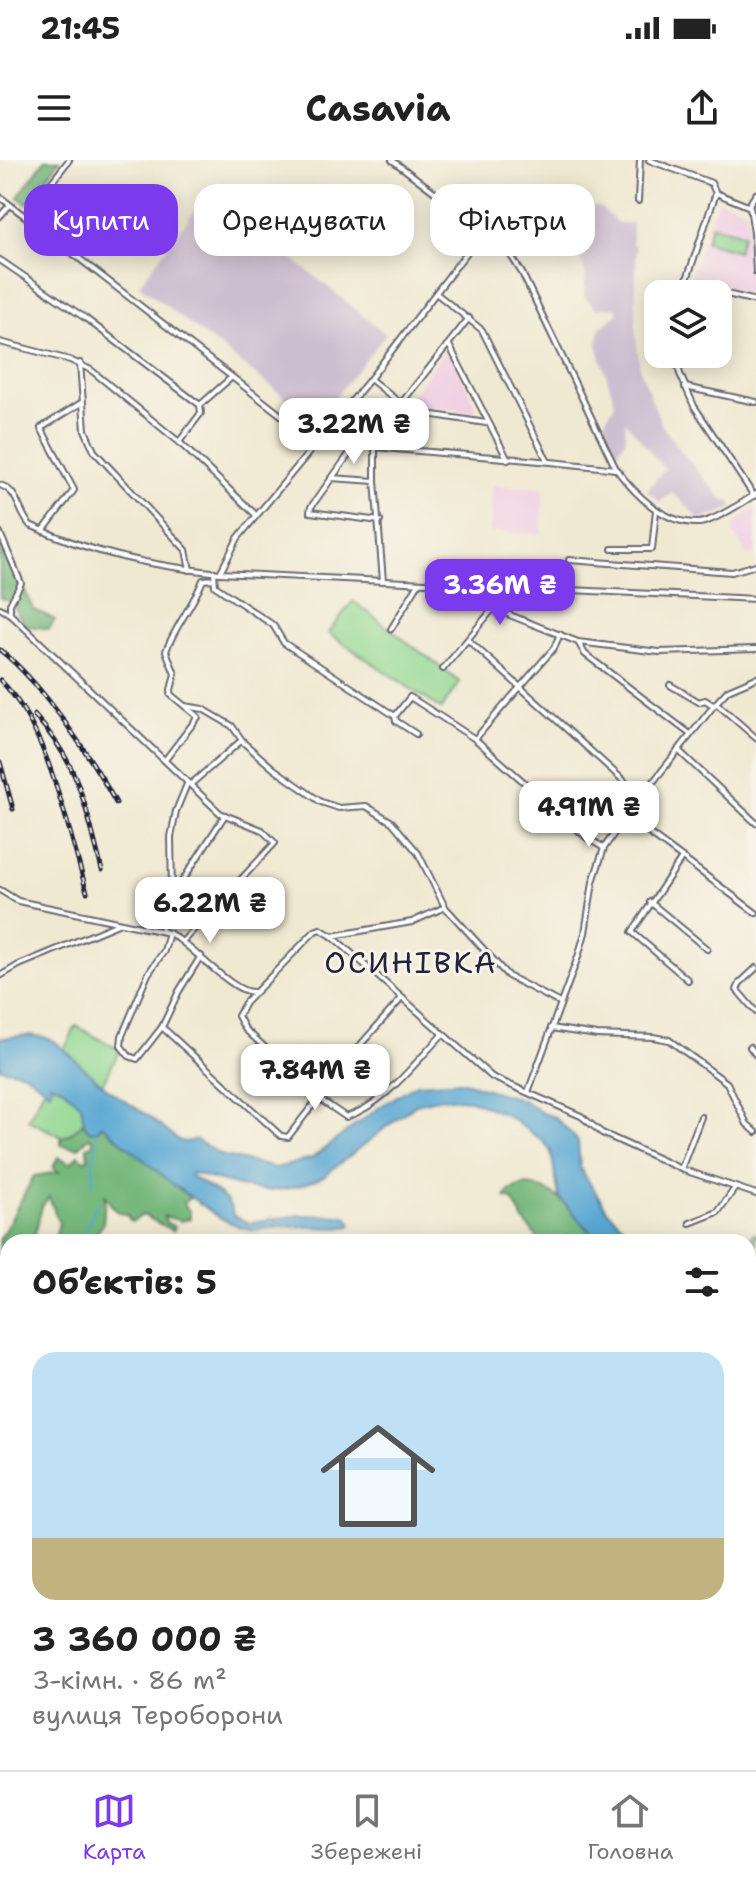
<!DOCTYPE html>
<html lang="uk">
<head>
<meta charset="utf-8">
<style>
	:root { --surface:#fff; --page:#f2f2f2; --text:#222; --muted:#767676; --line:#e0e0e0; --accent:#7c3aed }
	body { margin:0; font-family:"Shantell Sans",sans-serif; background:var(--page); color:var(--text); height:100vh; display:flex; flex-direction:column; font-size:30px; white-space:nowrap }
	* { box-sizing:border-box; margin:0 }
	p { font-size:26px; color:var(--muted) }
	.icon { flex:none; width:44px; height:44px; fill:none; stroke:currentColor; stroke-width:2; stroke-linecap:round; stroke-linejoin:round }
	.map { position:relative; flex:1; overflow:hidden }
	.panel { position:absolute; left:0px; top:1074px; width:756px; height:536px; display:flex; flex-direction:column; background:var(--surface); border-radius:24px 24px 0 0; box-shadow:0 4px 20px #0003 }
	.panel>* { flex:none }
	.guide { position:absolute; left:24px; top:24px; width:708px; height:72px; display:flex; gap:16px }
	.buttons { position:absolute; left:644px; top:120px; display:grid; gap:16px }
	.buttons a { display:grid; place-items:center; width:88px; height:88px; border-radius:16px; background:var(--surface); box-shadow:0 4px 20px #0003; font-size:40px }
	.price { position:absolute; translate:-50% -68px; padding:0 18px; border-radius:16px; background:#fff; color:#222; font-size:26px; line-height:52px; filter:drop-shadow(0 2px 4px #0008) }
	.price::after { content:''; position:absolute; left:50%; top:48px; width:24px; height:18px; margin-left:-12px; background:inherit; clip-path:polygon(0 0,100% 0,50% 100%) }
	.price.active { background:var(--accent); color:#fff }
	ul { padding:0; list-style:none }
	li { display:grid; align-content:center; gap:16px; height:424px; padding:0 32px }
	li+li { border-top:2px solid var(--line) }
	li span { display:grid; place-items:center; height:248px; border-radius:24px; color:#555 }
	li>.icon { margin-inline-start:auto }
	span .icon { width:144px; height:144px; fill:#fffc; stroke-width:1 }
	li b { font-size:34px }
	h2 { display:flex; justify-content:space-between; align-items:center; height:96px; padding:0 32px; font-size:34px }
	.pill { padding:0 28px; border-radius:24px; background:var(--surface); box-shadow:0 4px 20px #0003; font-size:28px; line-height:72px }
	.pill.active { background:var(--accent); color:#fff }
	.status { display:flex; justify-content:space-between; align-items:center; height:56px; padding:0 40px; background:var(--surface); direction:ltr }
	.status svg { height:22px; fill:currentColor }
	header { display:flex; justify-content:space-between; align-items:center; height:104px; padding:0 32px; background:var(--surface); font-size:36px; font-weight:700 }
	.tabs { display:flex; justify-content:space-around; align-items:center; height:112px; border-top:2px solid var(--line); background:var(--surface); font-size:22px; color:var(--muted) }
	.tabs a { display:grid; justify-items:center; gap:4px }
	.tabs .active { color:var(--accent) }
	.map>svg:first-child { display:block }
</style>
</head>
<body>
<div class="status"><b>21:45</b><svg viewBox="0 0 49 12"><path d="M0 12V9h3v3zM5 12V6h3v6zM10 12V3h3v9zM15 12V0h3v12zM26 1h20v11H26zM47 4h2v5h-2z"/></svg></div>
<header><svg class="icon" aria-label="menu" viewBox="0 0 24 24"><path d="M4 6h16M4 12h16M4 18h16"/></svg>Casavia<svg class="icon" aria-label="share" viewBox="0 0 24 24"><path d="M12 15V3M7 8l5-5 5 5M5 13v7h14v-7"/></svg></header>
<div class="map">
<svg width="756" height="1610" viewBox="0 0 756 1610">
	<rect width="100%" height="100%" fill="#f7f3e8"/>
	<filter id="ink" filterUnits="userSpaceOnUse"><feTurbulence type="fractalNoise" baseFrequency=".0125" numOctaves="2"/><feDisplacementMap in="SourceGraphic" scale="16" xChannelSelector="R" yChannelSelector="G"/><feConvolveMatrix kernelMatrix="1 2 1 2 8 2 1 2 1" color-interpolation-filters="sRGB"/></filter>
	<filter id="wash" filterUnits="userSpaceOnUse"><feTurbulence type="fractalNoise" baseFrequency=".006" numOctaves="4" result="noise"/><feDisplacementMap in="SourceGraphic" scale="32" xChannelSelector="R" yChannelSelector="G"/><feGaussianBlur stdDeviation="1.8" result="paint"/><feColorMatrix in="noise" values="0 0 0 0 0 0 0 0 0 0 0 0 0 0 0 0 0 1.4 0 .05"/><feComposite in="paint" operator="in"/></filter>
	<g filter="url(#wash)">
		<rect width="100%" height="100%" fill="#f0e9d2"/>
		<g fill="#f0d0e4">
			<polygon points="718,39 745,49 753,77 751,135 690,119"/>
			<polygon points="447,188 453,194 477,252 405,245"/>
			<polygon points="492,325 544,328 541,374 490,372"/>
			<polygon points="756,348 756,394 748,396 733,373 735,362"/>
		</g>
		<g fill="#cebed1">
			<polygon points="209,31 386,174 316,261 139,125"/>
			<polygon points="583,43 601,48 618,63 632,63 632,84 636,87 636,175 640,209 662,266 682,293 723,340 731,342 733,348 700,360 672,332 660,342 647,330 665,309 625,261 626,279 616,295 606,275 604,262 615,243 597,185 600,168 618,154 616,147 596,149 584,136 586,115 575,82"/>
		</g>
		<g fill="#93d892" stroke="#5a7d66" stroke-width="2">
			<polygon points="711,65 743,74 738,91 706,82"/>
			<polygon points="353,441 460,522 441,549 328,473"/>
			<polygon points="76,866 120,890 72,982 28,960"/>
			<polygon points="144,1602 232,1602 233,1610 143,1610"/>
		</g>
		<g fill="#76b87c" stroke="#4c6d5c" stroke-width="2">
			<polygon points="45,0 60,0 27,44 18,37"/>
			<polygon points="0,374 33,449 55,460 49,469 24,465 12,442 0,438"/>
			<path d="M84 964 86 968 104 966 190 1038 183 1043 190 1052V1058L181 1061 164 1056 166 1062 175 1067 173 1071 143 1055 131 1062 127 1055C114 1052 111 1045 105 1035L103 1064 91 1082H54L59 1063 49 1037 42 1046 34 1078 22 1082H8V1117L0 1133V1079L34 1016 59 1012 53 1008 58 997 71 1003 78 995 84 1000 88 999 87 987 93 984V979L89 977 78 988 61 985V978C69 976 75 968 84 964Z"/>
			<path d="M525 1025C560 1027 577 1058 599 1082H541L524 1061 512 1039 505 1038 509 1031Z"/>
			<polygon points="754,1073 756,1075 756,1156 748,1150 747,1082"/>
			<polygon points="748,1203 756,1208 756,1274 748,1268"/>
			<polygon points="8,1414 8,1602 125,1602 121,1610 0,1610 0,1422"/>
		</g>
		<path fill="#5aa8d3" stroke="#3e6587" stroke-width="2" d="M27 875 44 877 56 882 110 931 147 955 178 980 184 982 196 980 221 995 275 1008 288 1005 312 998 378 948 416 924 461 921 523 940 542 953 555 957 578 981 580 1008 608 1051 624 1067 652 1082H599L559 1037 551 992 544 982 506 955 471 940 441 938 416 944 324 1016C270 1042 245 1027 191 1013V1016C206 1028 231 1035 233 1055L248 1063 300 1055 346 1056 352 1063 351 1066 338 1068 278 1066 253 1071 240 1067 220 1058 171 1023 102 965 98 970 89 971 84 964 81 945 63 928 50 923 52 928 49 932 25 913 0 908V878Z"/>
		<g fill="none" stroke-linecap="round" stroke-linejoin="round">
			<g stroke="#5aa8d3" stroke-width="2">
				<polyline points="95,972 98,980"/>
				<polyline points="93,1025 93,999 97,984"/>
				<polyline points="81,1082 97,1043"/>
			</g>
		</g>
	</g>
	<g filter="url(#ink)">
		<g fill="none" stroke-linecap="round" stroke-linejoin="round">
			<g stroke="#6a6870" stroke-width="8">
				<g id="minor">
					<path d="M392 0 485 70 494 69 522 113 616 309C635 334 663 364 699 363 712 362 744 342 756 334"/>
					<polyline points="649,0 711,23 716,33"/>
					<polyline points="716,33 750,47 754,73 756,112"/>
					<polyline points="0,37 317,283"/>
					<polyline points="638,41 640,0"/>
					<polyline points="749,45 756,34"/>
					<polyline points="0,56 10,45"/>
					<polyline points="25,56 69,0"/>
					<polyline points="0,100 85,158 200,245"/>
					<polyline points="685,124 756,141"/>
					<polyline points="437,134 482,170 547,300"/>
					<polyline points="682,134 716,33"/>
					<polyline points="0,182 70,200 91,210 179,282 256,355"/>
					<polyline points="449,185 508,300"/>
					<polyline points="675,194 680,214 694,246 754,336"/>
					<polyline points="80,203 85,270 94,291 186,390 190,410"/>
					<polyline points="370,219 400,243"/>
					<polyline points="685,227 756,242"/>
					<polyline points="398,247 408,251 486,263"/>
					<polyline points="179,282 201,253 200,245 232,217"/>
					<path d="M375 287C455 295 535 299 615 309"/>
					<polyline points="352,290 311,347 310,352 380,361"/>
					<polyline points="331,318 375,321"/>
					<path d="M0 325C19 331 18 352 30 365 93 394 152 406 220 413L756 439"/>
					<polyline points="43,371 74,330 41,268 81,243"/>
					<polyline points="0,373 21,423 10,444 10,454"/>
					<polyline points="612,389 652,389 656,350"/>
					<polyline points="569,400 732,412 756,405"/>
					<polyline points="214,412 215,426 273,465 284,483 395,556 410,537 475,579 586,677 604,688"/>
					<polyline points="220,413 238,378 370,219 484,70"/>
					<polyline points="383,421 375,321 375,287 380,270 469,158"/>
					<polyline points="485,426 484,441 487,446 578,482 585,494 690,574"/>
					<polyline points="0,448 10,454 220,653 262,670 275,683 183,781"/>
					<polyline points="391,469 419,423"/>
					<polyline points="468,480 623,620 640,638"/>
					<polyline points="578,482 659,492 756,489"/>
					<polyline points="443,509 492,450"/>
					<polyline points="670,525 699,542 705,540 713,545"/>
					<polyline points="716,543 756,578"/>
					<polyline points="185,546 203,549 232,566 244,583 274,609 321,642 339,648 366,646 392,662 418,693 445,747 508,816 560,843"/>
					<polyline points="395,556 396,561 416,574"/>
					<polyline points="475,579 554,488 560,474"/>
					<polyline points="678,590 756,663"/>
					<path d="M165 600 198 557 170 534 175 514 166 491C175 466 193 446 203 420L214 419"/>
					<polyline points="191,624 242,580"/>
					<polyline points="626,656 756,753"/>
					<polyline points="682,698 632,772 688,820"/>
					<path d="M0 730 18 741 169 773C191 784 233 834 254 832"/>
					<polyline points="172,732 183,720 225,655"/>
					<polyline points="650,742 707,789"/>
					<polyline points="161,771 172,732 171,677 176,651 187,624"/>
					<polyline points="169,773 164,791 148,814 122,876 121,886 129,896 137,899 162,867 179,831 201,796"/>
					<polyline points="332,776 412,762 445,747"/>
					<polyline points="756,808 740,823 737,830 756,852"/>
					<polyline points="0,816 19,805 118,764"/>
					<polyline points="162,867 281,976 288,977 319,937"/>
					<polyline points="551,868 597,875 653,877 669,880 727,923 747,964 756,972"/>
					<path d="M443 874C415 902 385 945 346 957L324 942 245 869 238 856 245 843 315 771 320 769 332 776 492 917 581 956 602 973 681 1009 756 1034"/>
					<polyline points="750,887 756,895"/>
					<polyline points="528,932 578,797 585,773 593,722 604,688 626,656 716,543 728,530 756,518"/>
					<polyline points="316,935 402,838"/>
					<polyline points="681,1009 701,957"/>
					<polyline points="690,1063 718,1052 735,1028"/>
				</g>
			</g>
			<use href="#minor" stroke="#fff" stroke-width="4"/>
			<g stroke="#22223b" stroke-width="5">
				<g id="rail">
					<path d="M0 490C42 523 90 595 116 643"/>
					<path d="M0 520C48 567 67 667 87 732"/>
					<path d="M34 555C81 605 85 647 102 710"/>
					<polyline points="0,602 13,649"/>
				</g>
			</g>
			<use href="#rail" stroke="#f7f3e8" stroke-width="2" stroke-dasharray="6" stroke-linecap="butt"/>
		</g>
	</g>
	<g text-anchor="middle" stroke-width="6" stroke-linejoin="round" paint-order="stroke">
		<g font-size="30" letter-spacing="2" fill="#22223b" stroke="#f7f3e8">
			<text x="411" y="813">ОСИНІВКА</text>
		</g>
	</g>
</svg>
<div class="buttons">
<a><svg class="icon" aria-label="layers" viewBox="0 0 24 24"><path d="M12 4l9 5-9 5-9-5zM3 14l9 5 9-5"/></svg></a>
</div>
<b class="price" style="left:354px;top:306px">3.22M ₴</b>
<b class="price active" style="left:500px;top:467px">3.36M ₴</b>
<b class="price" style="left:589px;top:689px">4.91M ₴</b>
<b class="price" style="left:210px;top:785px">6.22M ₴</b>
<b class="price" style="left:315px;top:952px">7.84M ₴</b>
<div class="guide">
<a class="pill active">Купити</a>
<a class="pill">Орендувати</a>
<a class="pill">Фільтри</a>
</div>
<section class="panel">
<h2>Об’єктів: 5<svg class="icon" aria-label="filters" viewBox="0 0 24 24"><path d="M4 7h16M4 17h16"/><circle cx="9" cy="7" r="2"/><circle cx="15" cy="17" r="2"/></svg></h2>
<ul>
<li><span style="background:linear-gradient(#bfe0f5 75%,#c2b280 0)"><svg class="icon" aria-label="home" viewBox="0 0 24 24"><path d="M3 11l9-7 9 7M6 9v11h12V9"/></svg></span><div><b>3 360 000 ₴</b><p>3-кімн. · 86 m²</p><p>вулиця Тероборони</p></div></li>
</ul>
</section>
</div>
<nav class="tabs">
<a class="active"><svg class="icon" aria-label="map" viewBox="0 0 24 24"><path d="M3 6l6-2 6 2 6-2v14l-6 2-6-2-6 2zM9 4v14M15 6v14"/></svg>Карта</a>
<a><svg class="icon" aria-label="saved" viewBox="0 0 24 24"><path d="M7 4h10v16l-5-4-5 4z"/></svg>Збережені</a>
<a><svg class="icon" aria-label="home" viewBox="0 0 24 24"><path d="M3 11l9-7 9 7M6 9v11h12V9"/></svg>Головна</a>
</nav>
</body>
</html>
